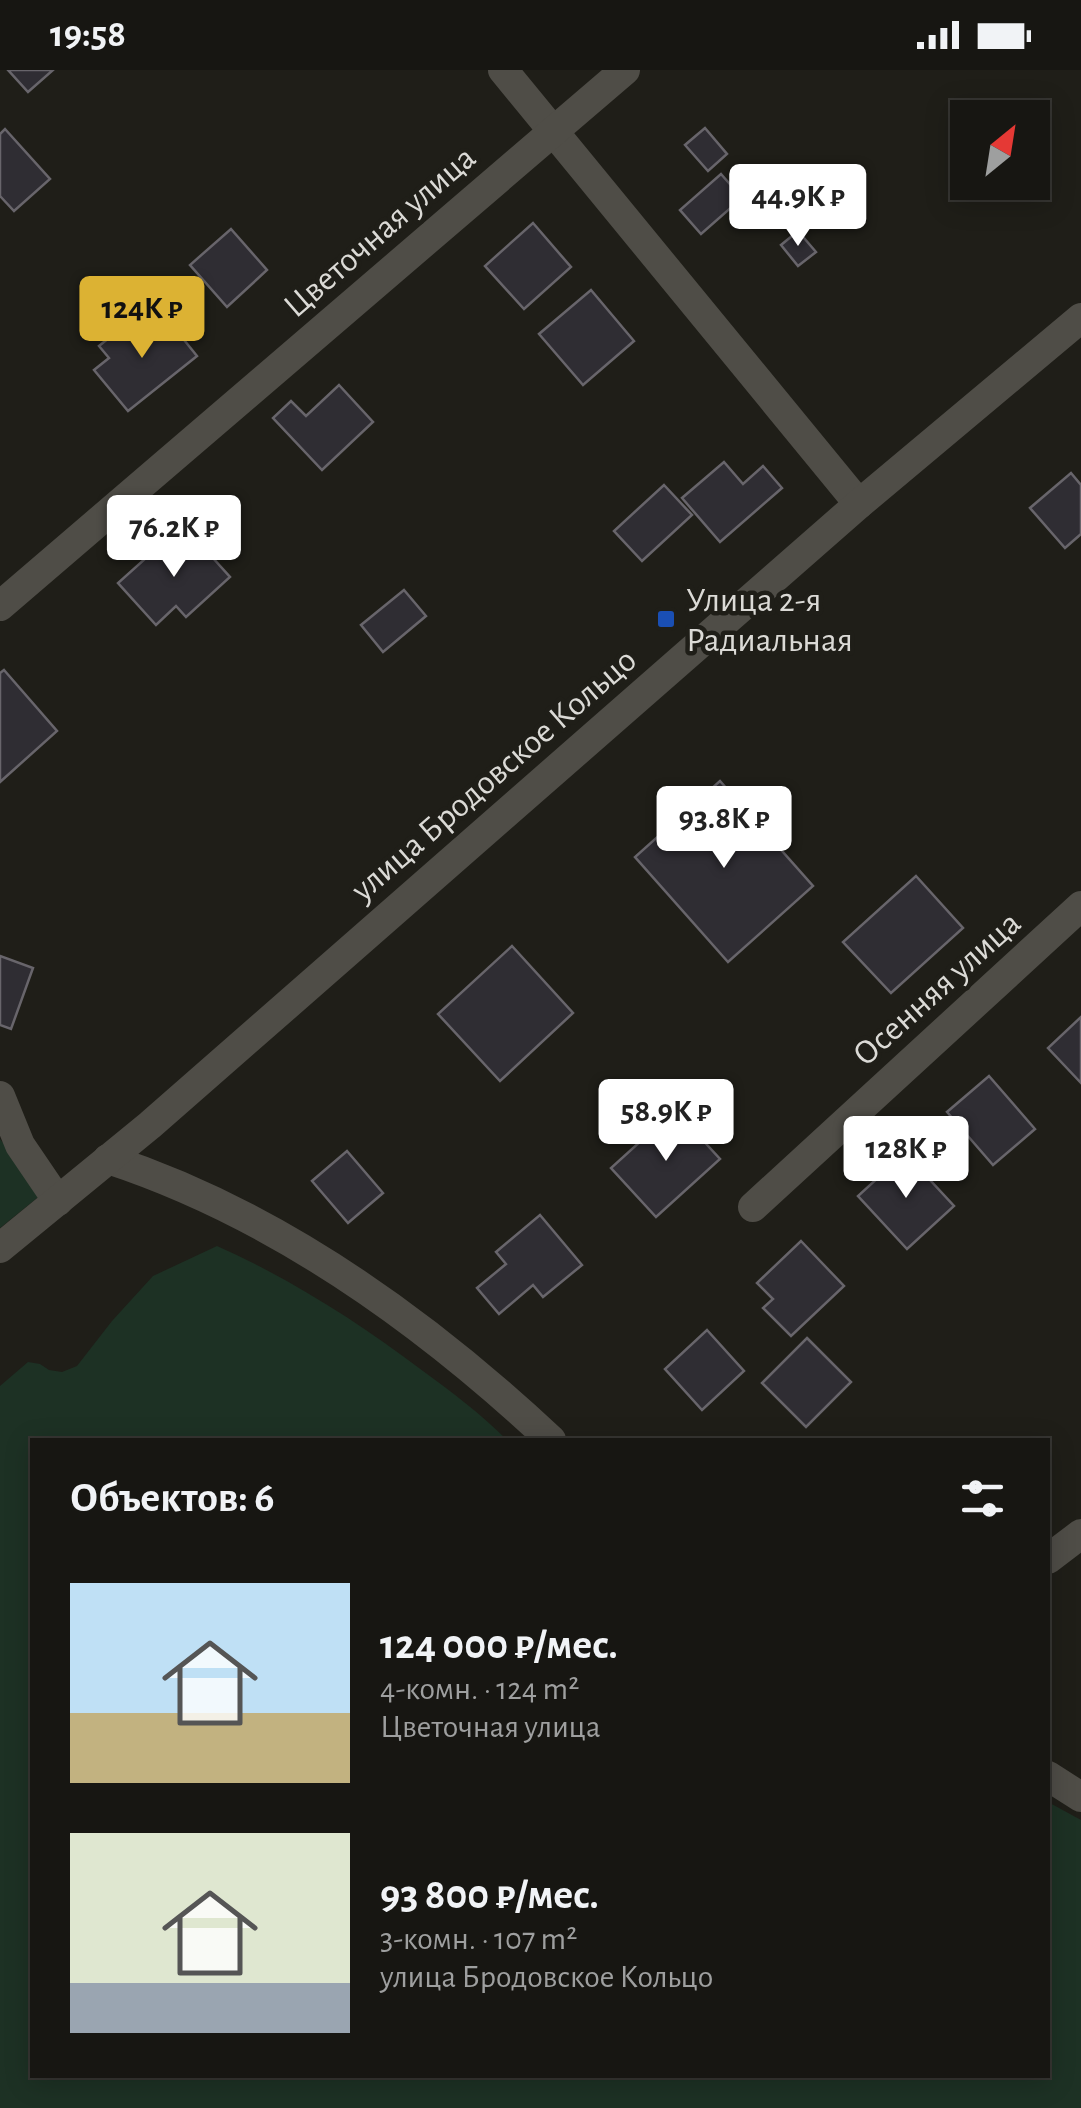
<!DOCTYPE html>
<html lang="ru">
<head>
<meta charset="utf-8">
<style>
	:root { --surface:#171612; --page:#242320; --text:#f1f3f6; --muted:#9e9f9f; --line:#363532; --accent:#dcb233 }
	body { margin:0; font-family:"Alegreya Sans",sans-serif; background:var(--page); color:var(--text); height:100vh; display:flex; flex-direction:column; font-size:38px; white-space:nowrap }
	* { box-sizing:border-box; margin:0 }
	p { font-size:32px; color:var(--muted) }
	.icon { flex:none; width:55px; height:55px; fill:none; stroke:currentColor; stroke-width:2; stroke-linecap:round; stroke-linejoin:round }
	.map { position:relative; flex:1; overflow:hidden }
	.sheet { position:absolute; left:30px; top:1368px; width:1020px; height:640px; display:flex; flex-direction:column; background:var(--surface); border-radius:0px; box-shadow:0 5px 25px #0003,0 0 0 2px var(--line) }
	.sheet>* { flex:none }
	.needle { width:65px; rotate:30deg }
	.buttons { position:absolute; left:950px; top:30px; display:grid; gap:20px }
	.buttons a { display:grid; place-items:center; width:100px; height:100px; border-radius:0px; background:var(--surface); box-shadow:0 5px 25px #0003,0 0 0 2px var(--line); font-size:50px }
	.price { position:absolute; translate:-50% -85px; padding:0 22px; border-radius:10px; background:#fff; color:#222; font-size:32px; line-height:65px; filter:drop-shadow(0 2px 5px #0008) }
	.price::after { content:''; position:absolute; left:50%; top:60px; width:30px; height:22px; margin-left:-15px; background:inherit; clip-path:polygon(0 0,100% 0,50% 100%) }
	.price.current { background:var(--accent); color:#111 }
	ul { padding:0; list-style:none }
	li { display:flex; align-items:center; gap:30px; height:250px; padding:0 40px }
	li span { display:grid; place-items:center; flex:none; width:280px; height:200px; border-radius:0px; color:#555 }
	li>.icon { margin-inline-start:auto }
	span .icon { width:120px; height:120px; fill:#fffc; stroke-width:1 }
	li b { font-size:42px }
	h2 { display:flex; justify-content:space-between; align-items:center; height:120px; padding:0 40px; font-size:42px }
	.status { display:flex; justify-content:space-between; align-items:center; height:70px; padding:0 50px; background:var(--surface); direction:ltr }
	.status svg { height:28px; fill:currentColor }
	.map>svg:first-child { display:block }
</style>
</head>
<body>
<div class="status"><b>19:58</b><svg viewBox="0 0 49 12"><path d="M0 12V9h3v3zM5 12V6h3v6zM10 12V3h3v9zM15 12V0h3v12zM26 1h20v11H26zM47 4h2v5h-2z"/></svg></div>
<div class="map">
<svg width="1081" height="2038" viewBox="0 0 1081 2038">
	<rect width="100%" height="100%" fill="#1f1e18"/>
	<g fill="#1d3124">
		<polygon points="0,1069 42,1124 0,1158"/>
		<path d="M217 1176C291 1209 358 1252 423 1301 452 1322 481 1344 507 1370H32V2005H1048V1732L1081 1750V2038H0V1316L28 1292 40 1294 49 1300 62 1302 77 1296 112 1251 153 1206Z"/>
	</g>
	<g fill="#2f2d33" stroke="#68656b" stroke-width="2.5">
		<polygon points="8,0 53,0 28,22"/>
		<polygon points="705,58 727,84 708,101 685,75"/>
		<polygon points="5,59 50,109 14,141 0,126 0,64"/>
		<polygon points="721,104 742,128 701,164 680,140"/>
		<polygon points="533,153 571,197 524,239 485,196"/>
		<polygon points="231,159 267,200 227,237 190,195"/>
		<polygon points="798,161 816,182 798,196 781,175"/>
		<polygon points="591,220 634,271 583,315 539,264"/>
		<polygon points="135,247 149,265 168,250 197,286 128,341 94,300 109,288 99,276"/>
		<polygon points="339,315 373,352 322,400 273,348 291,331 306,346"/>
		<polygon points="724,392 743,414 763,396 782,418 720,472 682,428"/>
		<polygon points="1071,403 1081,415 1081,464 1065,478 1030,438"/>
		<polygon points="664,415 692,445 642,491 614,461"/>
		<polygon points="193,466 230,507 186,547 176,536 156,555 118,513 166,470 177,482"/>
		<polygon points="404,520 426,546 383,582 361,555"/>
		<polygon points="4,600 57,661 0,712 0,603"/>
		<polygon points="720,711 813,816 728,892 635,787"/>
		<polygon points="916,806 963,858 891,923 843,872"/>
		<polygon points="512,876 573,943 500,1011 438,944"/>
		<polygon points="0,886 33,898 11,959 0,955"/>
		<polygon points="1081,947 1081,1013 1048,978"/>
		<polygon points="989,1006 1035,1059 993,1095 947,1042"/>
		<polygon points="675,1040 720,1089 656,1147 611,1098"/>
		<polygon points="347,1081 383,1123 348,1153 312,1111"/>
		<polygon points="905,1083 954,1136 907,1179 858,1126"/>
		<polygon points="540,1145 582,1195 543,1227 533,1215 499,1244 477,1218 506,1194 496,1182"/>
		<polygon points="801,1171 844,1216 791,1266 763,1238 773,1229 757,1213"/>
		<polygon points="707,1260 744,1301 702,1340 665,1299"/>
		<polygon points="807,1268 851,1312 806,1357 762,1313"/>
	</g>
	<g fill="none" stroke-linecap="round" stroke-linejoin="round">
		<g stroke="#4f4d47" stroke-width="30">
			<polyline points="503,0 859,434"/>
			<polyline points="0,536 625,0"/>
			<polyline points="0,1026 20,1075 58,1131"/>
			<path d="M108 1089C276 1144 424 1251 551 1370"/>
			<polyline points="753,1137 1081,836"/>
			<polyline points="0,1178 150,1055 859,434 1081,248"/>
			<polyline points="1048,1489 1081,1464"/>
			<polyline points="1048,1706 1081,1727"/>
		</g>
	</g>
	<rect fill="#1a4fb4" stroke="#1f1e18" stroke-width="4" x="656" y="539" width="20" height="20" rx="5"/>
	<g text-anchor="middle" stroke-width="9" stroke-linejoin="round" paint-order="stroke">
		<g font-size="35" fill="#dbdad6" stroke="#1f1e18">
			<text transform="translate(379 161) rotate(-41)" y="12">Цветочная улица</text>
			<text transform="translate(493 704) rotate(-41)" y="12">улица Бродовское Кольцо</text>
			<text transform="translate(936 918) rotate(-42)" y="12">Осенняя улица</text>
		</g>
		<g font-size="35" fill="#dbdad6" stroke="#1f1e18" text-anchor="start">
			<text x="686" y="541">Улица 2-я<tspan x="686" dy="40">Радиальная</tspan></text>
		</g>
	</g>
</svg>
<div class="buttons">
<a><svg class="needle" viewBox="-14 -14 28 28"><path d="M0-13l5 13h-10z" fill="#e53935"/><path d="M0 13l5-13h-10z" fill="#9e9f9f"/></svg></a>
</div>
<b class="price" style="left:798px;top:179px">44.9K ₽</b>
<b class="price current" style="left:142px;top:291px">124K ₽</b>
<b class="price" style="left:174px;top:510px">76.2K ₽</b>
<b class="price" style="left:724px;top:801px">93.8K ₽</b>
<b class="price" style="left:666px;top:1094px">58.9K ₽</b>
<b class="price" style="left:906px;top:1131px">128K ₽</b>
<section class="sheet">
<h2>Объектов: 6<svg class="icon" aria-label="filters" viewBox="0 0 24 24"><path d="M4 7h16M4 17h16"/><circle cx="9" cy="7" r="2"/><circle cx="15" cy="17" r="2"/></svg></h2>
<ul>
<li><span style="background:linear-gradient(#bfe0f5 65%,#c2b280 0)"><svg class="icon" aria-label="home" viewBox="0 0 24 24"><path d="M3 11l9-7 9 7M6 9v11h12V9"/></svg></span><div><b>124 000 ₽/мес.</b><p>4-комн. · 124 m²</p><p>Цветочная улица</p></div></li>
<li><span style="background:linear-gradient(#dfe7d0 75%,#9aa5b1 0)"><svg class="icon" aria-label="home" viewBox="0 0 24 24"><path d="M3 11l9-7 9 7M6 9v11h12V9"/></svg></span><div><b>93 800 ₽/мес.</b><p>3-комн. · 107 m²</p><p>улица Бродовское Кольцо</p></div></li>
</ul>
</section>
</div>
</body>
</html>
